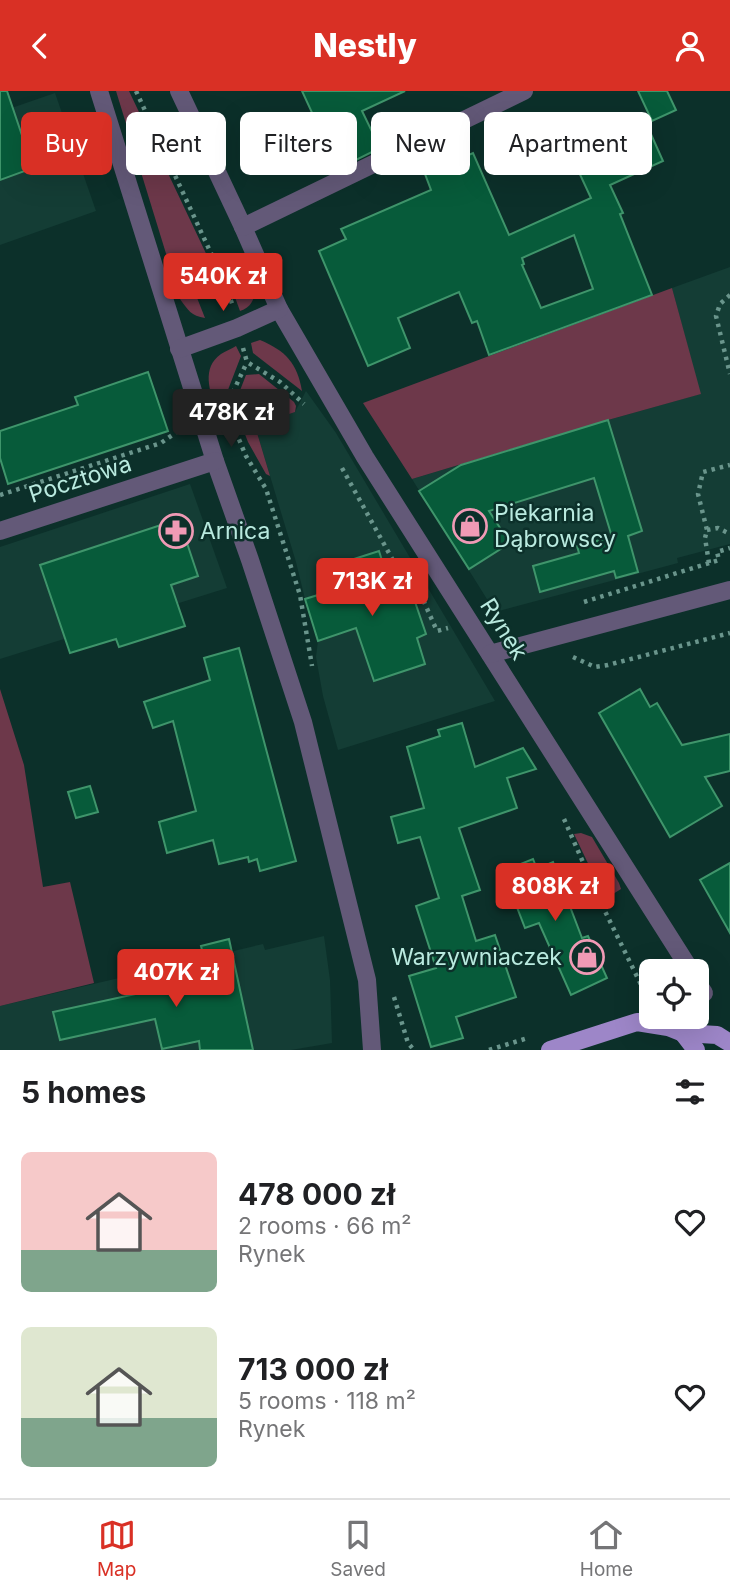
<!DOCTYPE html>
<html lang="en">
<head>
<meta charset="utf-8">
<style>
	:root { --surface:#fff; --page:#f2f2f2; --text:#202124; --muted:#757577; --line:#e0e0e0; --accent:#d93025 }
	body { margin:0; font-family:Inter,sans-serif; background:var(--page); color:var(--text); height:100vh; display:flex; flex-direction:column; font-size:26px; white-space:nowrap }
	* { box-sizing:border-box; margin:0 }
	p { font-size:23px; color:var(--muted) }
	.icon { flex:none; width:38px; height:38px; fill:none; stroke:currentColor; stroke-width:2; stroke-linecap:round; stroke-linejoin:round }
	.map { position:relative; height:959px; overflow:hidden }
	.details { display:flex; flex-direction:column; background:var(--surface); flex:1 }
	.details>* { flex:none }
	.banner { position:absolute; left:21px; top:21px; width:690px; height:63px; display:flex; gap:14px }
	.buttons { position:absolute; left:639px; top:868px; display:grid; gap:14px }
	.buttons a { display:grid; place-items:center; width:70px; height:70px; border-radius:10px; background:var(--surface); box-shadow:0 7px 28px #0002; font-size:35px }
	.price { position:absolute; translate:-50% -60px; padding:0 16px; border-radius:7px; background:var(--accent); color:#fff; font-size:23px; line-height:46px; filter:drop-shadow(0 2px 4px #0008) }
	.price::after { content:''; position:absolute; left:50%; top:42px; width:21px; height:16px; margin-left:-10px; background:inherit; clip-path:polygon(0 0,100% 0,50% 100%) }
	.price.current { background:#222; color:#fff }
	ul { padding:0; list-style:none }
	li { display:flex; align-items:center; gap:21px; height:175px; padding:0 21px }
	li span { display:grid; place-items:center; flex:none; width:196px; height:140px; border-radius:10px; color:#555 }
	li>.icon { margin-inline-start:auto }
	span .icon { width:84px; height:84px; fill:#fffc; stroke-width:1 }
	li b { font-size:30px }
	h2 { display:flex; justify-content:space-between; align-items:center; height:84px; padding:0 21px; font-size:30px }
	.chip { padding:0 24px; border-radius:10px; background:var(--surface); box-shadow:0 7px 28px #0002; font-size:24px; line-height:63px }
	.chip.current { background:var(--accent); color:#fff }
	header { display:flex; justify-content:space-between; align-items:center; height:91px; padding:0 21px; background:var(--accent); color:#fff; font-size:32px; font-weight:800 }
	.menu { display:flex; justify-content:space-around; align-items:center; height:98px; border-top:2px solid var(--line); background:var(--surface); font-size:19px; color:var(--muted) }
	.menu a { display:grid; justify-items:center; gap:4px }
	.menu .current { color:var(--accent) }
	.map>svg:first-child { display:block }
</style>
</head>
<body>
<header><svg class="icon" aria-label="back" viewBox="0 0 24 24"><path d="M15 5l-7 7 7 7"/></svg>Nestly<svg class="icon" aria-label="person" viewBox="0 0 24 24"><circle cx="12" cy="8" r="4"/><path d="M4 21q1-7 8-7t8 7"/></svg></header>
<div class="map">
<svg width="730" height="959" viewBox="0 0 730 959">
	<rect width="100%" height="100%" fill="#0c302a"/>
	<g fill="#143d35">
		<polygon points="55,2 96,120 0,154 0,21"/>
		<polygon points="730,176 730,453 677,467 678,472 495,521 412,388 608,329 700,303 672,197"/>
		<polygon points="306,300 336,342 495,610 338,659 323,605 316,566 318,550 305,508 296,471 255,335 295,321"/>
		<polygon points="190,393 227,497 0,568 0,456"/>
		<polygon points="324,845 330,889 332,952 291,959 0,959 0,915 263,853 265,859"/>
	</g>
	<g fill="#6d384a">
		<path d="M116 0H129L211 173 188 184 205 227C191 225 188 219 180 208Z"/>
		<path d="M246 166C253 183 264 212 240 220L224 176Z"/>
		<polygon points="672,197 701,303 608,329 412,388 363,312"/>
		<path d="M260 249C286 260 297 272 302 300L253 262 251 252Z"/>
		<path d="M236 255 241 265 221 317 216 320C210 300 201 277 221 263 225 260 232 258 236 255Z"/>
		<polygon points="259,283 294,311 296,315 295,321 255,335 270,385 266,383 248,351 234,315 246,284"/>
		<polygon points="0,598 24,674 43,796 70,791 94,892 0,915"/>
		<polygon points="581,742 592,746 619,792 621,798 605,808 574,743"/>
	</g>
	<g fill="#075b3a" stroke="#3f956b" stroke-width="2" fill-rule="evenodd">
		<polygon points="0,0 7,0 33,77 0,89"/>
		<polygon points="302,0 405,0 362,20 380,57 338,78"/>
		<polygon points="638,0 667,0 676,19 652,30"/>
		<path d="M646 32 663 70 610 94 623 122 620 123 652 204 489 264 477 230 472 232 459 201 398 227 410 257 368 275 319 160 346 148 341 138 431 99 425 83 473 62 509 144 591 107 563 47 583 38 592 57ZM574 144 593 198 541 217 522 174 524 173 522 167Z"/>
		<polygon points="148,281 168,340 8,393 0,367 0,340 78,314 75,306"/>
		<polygon points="608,329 642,440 628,445 638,481 616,487 614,480 540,501 533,475 579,462 577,455 612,446 594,387 489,420 510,452 469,478 419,400 461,374"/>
		<polygon points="179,428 198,485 171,494 185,535 119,556 116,548 70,562 40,474"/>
		<polygon points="379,460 395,511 413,505 426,543 417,547 425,573 374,590 356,537 318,550 305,508 344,496 341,486 355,482 351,469"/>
		<polygon points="239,557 296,770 260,780 257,768 249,771 248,766 219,773 213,749 167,762 159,731 196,720 173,630 153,637 144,611 210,589 204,567"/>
		<polygon points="640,598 650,616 657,612 682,654 730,643 730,680 705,686 722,715 670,746 599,622"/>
		<polygon points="462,632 475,676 523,657 536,678 507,687 517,717 459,737 480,799 462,805 476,850 495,844 516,906 456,926 463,947 431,956 409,885 436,877 416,815 439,807 420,746 398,752 391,726 424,717 407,656 440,645 438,639"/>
		<polygon points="90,695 98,721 76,727 68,701"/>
		<polygon points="533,768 537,778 553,771 582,847 588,845 607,887 571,904 539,832 525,837 503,780"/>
		<polygon points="730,772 730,842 700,789"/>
		<polygon points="229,848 253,959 200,959 199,950 162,958 155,928 60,949 53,921 209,887 201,855"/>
	</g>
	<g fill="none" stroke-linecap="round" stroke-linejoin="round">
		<g stroke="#6a958c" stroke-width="4.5" stroke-dasharray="3.5 5" stroke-linecap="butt">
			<polyline points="136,0 221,184 233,215"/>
			<polyline points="217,175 232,168"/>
			<polyline points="730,204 720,213 716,225 730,283"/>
			<polyline points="243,257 247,271 280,291 304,313"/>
			<polyline points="229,325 246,365 266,398 300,504 312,575"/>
			<polyline points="228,326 228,312 247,271"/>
			<polyline points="342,377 395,473 405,469"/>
			<polyline points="0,404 161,352 178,340 183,339"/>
			<polyline points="707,439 718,437 730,443"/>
			<polyline points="709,472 705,447 707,439 698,403 703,381 730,374"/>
			<polyline points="420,502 437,540 448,537"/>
			<polyline points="584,511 719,469 717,461 730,457"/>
			<polyline points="573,566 595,576 608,574 730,542"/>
			<polyline points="564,728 600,810 648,908 651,909"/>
			<polyline points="394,906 408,952 414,959"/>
			<polyline points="489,959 528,947"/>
		</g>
		<g stroke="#635978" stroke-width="18">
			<polyline points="99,0 215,370 250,469 303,631 367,889 372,959"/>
			<polyline points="179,0 243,136 279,218 365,366 691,880"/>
			<polyline points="243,136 524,0"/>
			<polyline points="179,258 237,237 279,218"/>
			<polyline points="0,440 215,370"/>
			<polyline points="490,563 730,499"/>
			<polyline points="696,890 704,902"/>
		</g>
		<g stroke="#9d86c8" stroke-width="18">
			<polyline points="683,942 696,959"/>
			<polyline points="550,959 637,931 668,936 683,942 717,944 730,952"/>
		</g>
	</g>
	<defs>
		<g id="shop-ring" transform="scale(1.75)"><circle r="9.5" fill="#0c302a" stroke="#f09ab5" stroke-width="1.5"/><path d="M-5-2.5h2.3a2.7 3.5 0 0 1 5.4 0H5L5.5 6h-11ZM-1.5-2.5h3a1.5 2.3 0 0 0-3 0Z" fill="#f09ab5"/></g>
		<g id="pharmacy-ring" transform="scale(1.75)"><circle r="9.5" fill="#0c302a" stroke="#f09ab5" stroke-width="1.5"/><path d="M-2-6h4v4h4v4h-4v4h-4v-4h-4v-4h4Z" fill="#f09ab5"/></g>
	</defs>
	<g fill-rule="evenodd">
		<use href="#shop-ring" x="470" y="435"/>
		<use href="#pharmacy-ring" x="176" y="440"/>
		<use href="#shop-ring" x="587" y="866"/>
	</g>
	<g text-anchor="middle" stroke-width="5" stroke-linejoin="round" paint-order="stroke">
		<g font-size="23" fill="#b9eadf" stroke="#0c302a">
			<text transform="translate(80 388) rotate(-18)" y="8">Pocztowa</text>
			<text transform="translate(504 538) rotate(58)" y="8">Rynek</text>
		</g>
		<g font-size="23" fill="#b9eadf" stroke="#0c302a" text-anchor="start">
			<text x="494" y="430">Piekarnia<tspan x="494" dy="26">Dąbrowscy</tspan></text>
			<text x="200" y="448">Arnica</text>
			<text x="562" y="874" text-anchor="end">Warzywniaczek</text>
		</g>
	</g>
</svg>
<div class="buttons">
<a><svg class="icon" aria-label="locate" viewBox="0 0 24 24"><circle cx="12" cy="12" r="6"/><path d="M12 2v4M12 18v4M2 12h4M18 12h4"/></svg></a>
</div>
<b class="price" style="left:223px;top:222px">540K zł</b>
<b class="price current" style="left:231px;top:358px">478K zł</b>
<b class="price" style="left:372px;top:527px">713K zł</b>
<b class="price" style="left:555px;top:832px">808K zł</b>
<b class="price" style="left:176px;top:918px">407K zł</b>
<div class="banner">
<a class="chip current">Buy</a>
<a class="chip">Rent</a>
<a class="chip">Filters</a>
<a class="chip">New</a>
<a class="chip">Apartment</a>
</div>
</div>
<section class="details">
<h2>5 homes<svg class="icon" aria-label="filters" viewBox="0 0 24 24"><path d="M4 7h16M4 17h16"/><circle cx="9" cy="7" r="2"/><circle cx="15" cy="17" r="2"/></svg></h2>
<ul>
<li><span style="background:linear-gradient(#f6c9c9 70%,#7fa58c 0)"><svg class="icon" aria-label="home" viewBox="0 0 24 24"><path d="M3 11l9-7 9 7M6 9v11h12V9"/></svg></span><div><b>478 000 zł</b><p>2 rooms · 66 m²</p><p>Rynek</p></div><svg class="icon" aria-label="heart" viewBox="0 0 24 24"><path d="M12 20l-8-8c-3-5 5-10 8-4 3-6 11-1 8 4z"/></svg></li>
<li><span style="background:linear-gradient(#dfe7d0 65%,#7fa58c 0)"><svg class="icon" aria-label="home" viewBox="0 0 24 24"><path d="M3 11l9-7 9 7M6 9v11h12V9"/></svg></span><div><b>713 000 zł</b><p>5 rooms · 118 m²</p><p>Rynek</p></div><svg class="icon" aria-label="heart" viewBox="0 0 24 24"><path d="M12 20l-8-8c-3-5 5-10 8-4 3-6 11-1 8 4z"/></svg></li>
</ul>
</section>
<nav class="menu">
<a class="current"><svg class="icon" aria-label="map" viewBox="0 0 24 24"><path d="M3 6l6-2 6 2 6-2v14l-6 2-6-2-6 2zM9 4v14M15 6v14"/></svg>Map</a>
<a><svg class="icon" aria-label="saved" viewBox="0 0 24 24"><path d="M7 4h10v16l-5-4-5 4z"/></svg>Saved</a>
<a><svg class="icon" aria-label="home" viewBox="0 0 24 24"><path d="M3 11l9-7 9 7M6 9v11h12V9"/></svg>Home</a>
</nav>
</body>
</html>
